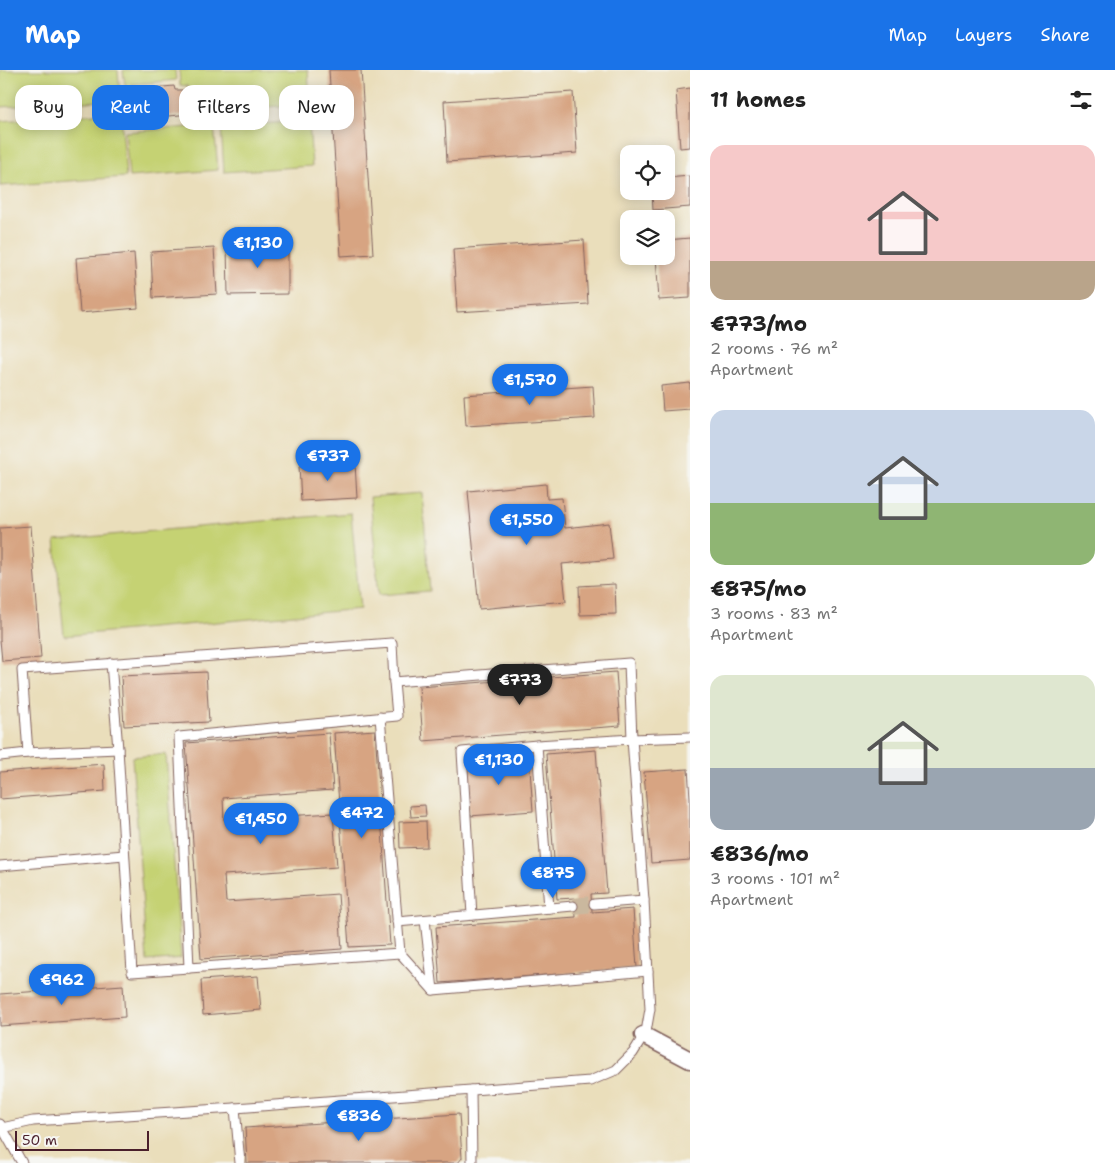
<!DOCTYPE html>
<html lang="en">
<head>
<meta charset="utf-8">
<style>
	:root { --surface:#fff; --page:#f2f2f2; --text:#222; --muted:#767676; --accent:#1a73e8 }
	body { margin:0; font-family:"Shantell Sans",sans-serif; background:var(--page); color:var(--text); height:100vh; display:flex; flex-direction:column; font-size:19px; white-space:nowrap }
	* { box-sizing:border-box; margin:0 }
	p { font-size:16px; color:var(--muted) }
	.icon { flex:none; width:28px; height:28px; fill:none; stroke:currentColor; stroke-width:2; stroke-linecap:round; stroke-linejoin:round }
	.map { position:relative; flex:1; overflow:hidden }
	.details { display:flex; flex-direction:column; background:var(--surface); width:425px }
	.details>* { flex:none }
	.top-card { position:absolute; left:15px; top:15px; width:475px; height:45px; display:flex; gap:10px }
	.buttons { position:absolute; left:620px; top:75px; display:grid; gap:10px }
	.buttons a { display:grid; place-items:center; width:55px; height:55px; border-radius:10px; background:var(--surface); box-shadow:0 2px 12px #0003; font-size:25px }
	.scale { position:absolute; left:15px; bottom:12px; width:134px; box-sizing:border-box; padding-left:5px; border:2px solid #4a1f2b; border-top:0; font-size:14px; line-height:18px; white-space:nowrap; color:#4a1f2b; -webkit-text-stroke:4px #f6f6f2; paint-order:stroke }
	.price { position:absolute; translate:-50% -42px; padding:0 11px; border-radius:18px; background:var(--accent); color:#fff; font-size:16px; line-height:32px; filter:drop-shadow(0 1px 2px #0008) }
	.price::after { content:''; position:absolute; left:50%; top:30px; width:15px; height:11px; margin-left:-8px; background:inherit; clip-path:polygon(0 0,100% 0,50% 100%) }
	.price.current { background:#222; color:#fff }
	ul { padding:0; list-style:none }
	li { display:grid; align-content:center; gap:10px; height:265px; padding:0 20px }
	li span { display:grid; place-items:center; height:155px; border-radius:15px; color:#555 }
	li>.icon { margin-inline-start:auto }
	span .icon { width:90px; height:90px; fill:#fffc; stroke-width:1 }
	li b { font-size:21px }
	h2 { display:flex; justify-content:space-between; align-items:center; height:60px; padding:0 20px; font-size:21px }
	.tag { padding:0 18px; border-radius:15px; background:var(--surface); box-shadow:0 2px 12px #0003; font-size:18px; line-height:45px }
	.tag.current { background:var(--accent); color:#fff }
	header { display:flex; align-items:center; gap:30px; box-sizing:border-box; height:70px; padding:0 25px; background:var(--accent); color:#fff }
	header strong { font-size:24px }
	nav { display:flex; gap:28px; margin-inline-start:auto; font-size:18px }
	main { display:flex; flex:1; min-height:0 }
	.map>svg:first-child { display:block }
</style>
</head>
<body>
<header>
<strong>Map</strong>
<nav><a>Map</a><a>Layers</a><a>Share</a></nav>
</header>
<main>
<div class="map">
<svg width="690" height="1093" viewBox="0 0 690 1093">
	<rect width="100%" height="100%" fill="#f6f6f2"/>
	<filter id="ink" filterUnits="userSpaceOnUse"><feTurbulence type="fractalNoise" baseFrequency=".02" numOctaves="2"/><feDisplacementMap in="SourceGraphic" scale="10" xChannelSelector="R" yChannelSelector="G"/><feConvolveMatrix kernelMatrix="1 2 1 2 8 2 1 2 1" color-interpolation-filters="sRGB"/></filter>
	<filter id="wash" filterUnits="userSpaceOnUse"><feTurbulence type="fractalNoise" baseFrequency=".0096" numOctaves="4" result="noise"/><feDisplacementMap in="SourceGraphic" scale="20" xChannelSelector="R" yChannelSelector="G"/><feGaussianBlur stdDeviation="1.12" result="paint"/><feColorMatrix in="noise" values="0 0 0 0 0 0 0 0 0 0 0 0 0 0 0 0 0 1.4 0 .05"/><feComposite in="paint" operator="in"/></filter>
	<g filter="url(#wash)">
		<rect width="100%" height="100%" fill="#eadebb"/>
		<g fill="#c5d273" stroke="#88784f">
			<polygon points="0,0 118,0 120,30 0,37"/>
			<polygon points="123,0 175,0 176,10 125,15"/>
			<polygon points="179,0 308,0 310,34 193,42 192,22 187,16 180,15"/>
			<polygon points="121,42 126,107 0,116 0,51"/>
			<polygon points="309,51 312,96 224,102 221,56"/>
			<polygon points="214,55 218,100 129,107 125,62"/>
			<polygon points="422,423 430,521 379,525 370,427"/>
			<polygon points="351,443 360,539 64,566 55,470"/>
			<polygon points="166,684 181,888 147,891 132,687"/>
		</g>
		<g id="blocks">
			<g fill="#d7a482">
				<polygon points="329,0 361,0 373,184 341,186"/>
				<polygon points="174,16 175,20 187,20 191,44 123,50 120,21"/>
				<polygon points="690,18 690,77 680,78 676,20"/>
				<polygon points="573,22 577,83 447,92 444,31"/>
				<polygon points="690,106 690,137 653,140 652,121 666,121 666,108"/>
				<polygon points="690,168 690,228 659,230 656,186 666,186 666,170"/>
				<polygon points="584,170 588,234 457,242 453,179"/>
				<polygon points="288,174 288,224 228,225 227,175"/>
				<polygon points="214,178 217,224 153,228 151,182"/>
				<polygon points="134,183 138,238 80,243 76,188"/>
				<polygon points="690,313 690,339 663,341 661,316"/>
				<polygon points="593,316 595,348 466,356 464,325"/>
				<polygon points="355,393 357,428 301,431 299,396"/>
				<polygon points="546,414 547,429 562,428 565,458 609,453 613,489 562,494 566,531 479,539 468,421"/>
				<polygon points="31,456 41,588 2,591 0,570 0,458"/>
				<polygon points="615,514 616,544 580,545 579,516"/>
				<polygon points="206,602 209,652 124,656 121,606"/>
				<polygon points="616,602 620,656 423,671 419,617"/>
				<polygon points="375,660 390,875 349,877 334,663"/>
				<polygon points="329,663 333,720 223,728 224,750 333,743 337,797 224,805 226,832 338,824 342,879 201,889 186,673"/>
				<polygon points="596,680 607,823 591,824 592,842 633,839 637,898 440,913 436,857 576,847 575,828 557,829 546,684"/>
				<polygon points="529,686 533,741 470,746 466,690"/>
				<polygon points="104,694 105,721 0,729 0,702"/>
				<polygon points="688,699 690,728 690,790 651,793 644,702"/>
				<polygon points="425,735 426,746 411,747 410,736"/>
				<polygon points="426,751 427,777 400,778 399,752"/>
				<polygon points="258,906 261,940 203,945 201,910"/>
				<polygon points="123,915 125,947 0,956 0,924"/>
				<polygon points="459,1044 462,1088 458,1093 247,1093 245,1058"/>
			</g>
		</g>
	</g>
	<g filter="url(#ink)">
		<use href="#blocks" fill-opacity="0" stroke="#82625d" stroke-width="1"/>
		<g fill="none" stroke-linecap="round" stroke-linejoin="round">
			<polyline stroke="#cab89e" stroke-width="16" stroke-dasharray="16 8" stroke-linecap="butt" points="573,836 594,834"/>
			<g stroke="#82625d" stroke-width="11">
				<g id="service">
					<polyline points="118,679 132,902 189,898 179,667 397,646 394,612"/>
					<polyline points="24,683 118,679 111,593"/>
					<polyline points="0,686 28,683 22,600 392,573 394,612 629,593 632,669 690,667"/>
					<polyline points="0,796 124,785"/>
					<polyline points="549,838 537,675 632,669 644,830 594,834"/>
					<polyline points="472,845 462,682 537,675"/>
					<polyline points="425,850 433,920"/>
					<polyline points="397,852 573,836"/>
					<polyline points="400,883 433,920 648,901"/>
					<polyline points="189,898 400,883 380,647"/>
					<polyline points="471,1020 472,1093"/>
					<polyline points="235,1038 240,1093"/>
					<polyline points="0,1054 22,1093"/>
					<polyline points="2,1058 33,1051 235,1038 590,1011 616,1000 633,983 646,962 650,939 644,830"/>
				</g>
			</g>
			<g stroke="#82625d" stroke-width="19">
				<polyline id="minor" points="643,965 690,990"/>
			</g>
			<use href="#service" stroke="#fff" stroke-width="9"/>
			<use href="#minor" stroke="#fff" stroke-width="16"/>
		</g>
	</g>
</svg>
<div class="buttons">
<a><svg class="icon" aria-label="locate" viewBox="0 0 24 24"><circle cx="12" cy="12" r="6"/><path d="M12 2v4M12 18v4M2 12h4M18 12h4"/></svg></a>
<a><svg class="icon" aria-label="layers" viewBox="0 0 24 24"><path d="M12 4l9 5-9 5-9-5zM3 14l9 5 9-5"/></svg></a>
</div>
<div class="scale">50 m</div>
<b class="price" style="left:258px;top:199px">€1,130</b>
<b class="price" style="left:530px;top:336px">€1,570</b>
<b class="price" style="left:328px;top:412px">€737</b>
<b class="price" style="left:527px;top:476px">€1,550</b>
<b class="price current" style="left:520px;top:636px">€773</b>
<b class="price" style="left:499px;top:716px">€1,130</b>
<b class="price" style="left:362px;top:769px">€472</b>
<b class="price" style="left:261px;top:775px">€1,450</b>
<b class="price" style="left:553px;top:829px">€875</b>
<b class="price" style="left:62px;top:936px">€962</b>
<b class="price" style="left:359px;top:1072px">€836</b>
<div class="top-card">
<a class="tag">Buy</a>
<a class="tag current">Rent</a>
<a class="tag">Filters</a>
<a class="tag">New</a>
</div>
</div>
<section class="details">
<h2>11 homes<svg class="icon" aria-label="filters" viewBox="0 0 24 24"><path d="M4 7h16M4 17h16"/><circle cx="9" cy="7" r="2"/><circle cx="15" cy="17" r="2"/></svg></h2>
<ul>
<li><span style="background:linear-gradient(#f6c9c9 75%,#b9a48a 0)"><svg class="icon" aria-label="home" viewBox="0 0 24 24"><path d="M3 11l9-7 9 7M6 9v11h12V9"/></svg></span><div><b>€773/mo</b><p>2 rooms · 76 m²</p><p>Apartment</p></div></li>
<li><span style="background:linear-gradient(#c9d6e8 60%,#8fb573 0)"><svg class="icon" aria-label="home" viewBox="0 0 24 24"><path d="M3 11l9-7 9 7M6 9v11h12V9"/></svg></span><div><b>€875/mo</b><p>3 rooms · 83 m²</p><p>Apartment</p></div></li>
<li><span style="background:linear-gradient(#dfe7d0 60%,#9aa5b1 0)"><svg class="icon" aria-label="home" viewBox="0 0 24 24"><path d="M3 11l9-7 9 7M6 9v11h12V9"/></svg></span><div><b>€836/mo</b><p>3 rooms · 101 m²</p><p>Apartment</p></div></li>
</ul>
</section>
</main>
</body>
</html>
